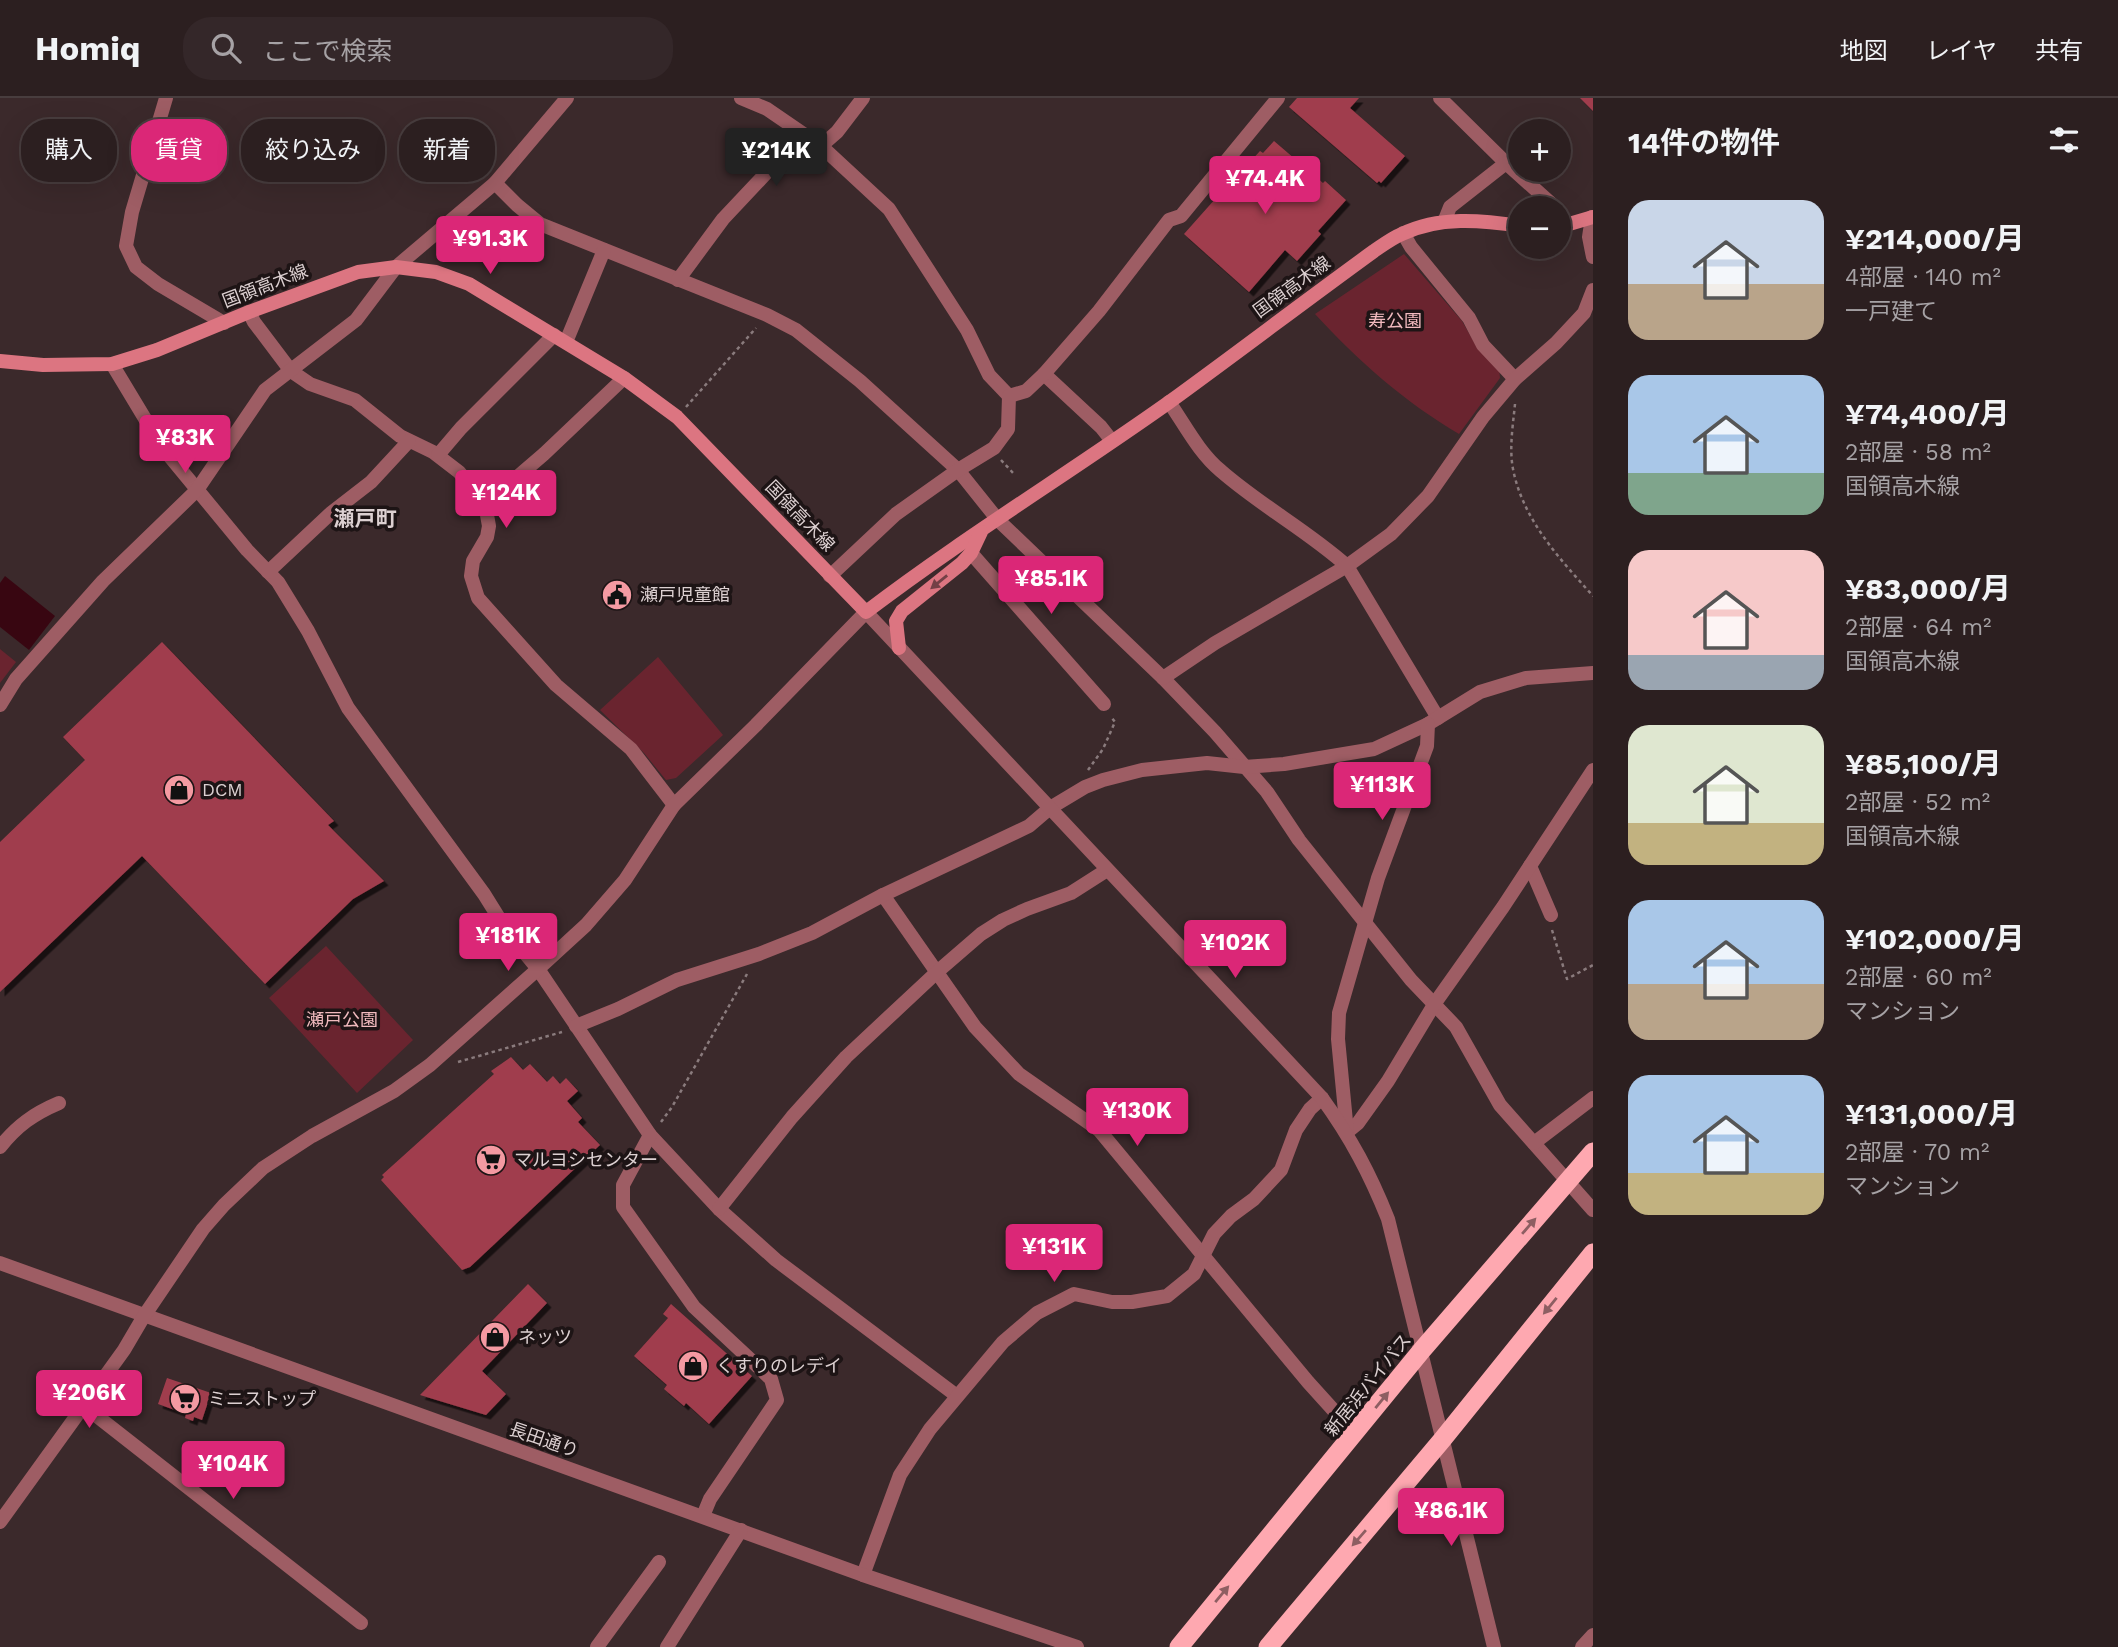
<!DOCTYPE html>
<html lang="ja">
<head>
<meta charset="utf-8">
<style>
	:root { --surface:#2c1f20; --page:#342729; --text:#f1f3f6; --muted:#a6a2a5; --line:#483d3e; --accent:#db2777 }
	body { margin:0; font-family:"Work Sans","Noto Sans JP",sans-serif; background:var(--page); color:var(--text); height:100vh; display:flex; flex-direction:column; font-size:26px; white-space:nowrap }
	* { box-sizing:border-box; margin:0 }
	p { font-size:23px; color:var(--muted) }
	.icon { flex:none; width:38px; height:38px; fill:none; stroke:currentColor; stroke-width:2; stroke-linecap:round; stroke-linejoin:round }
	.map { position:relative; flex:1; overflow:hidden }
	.panel { display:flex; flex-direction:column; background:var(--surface); width:525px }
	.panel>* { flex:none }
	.banner { position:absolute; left:21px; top:21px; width:665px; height:63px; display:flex; gap:14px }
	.fabs { position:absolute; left:1508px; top:21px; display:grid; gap:14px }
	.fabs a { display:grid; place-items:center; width:63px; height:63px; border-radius:50%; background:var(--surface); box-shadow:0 7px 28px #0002,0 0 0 2px var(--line); font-size:35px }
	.price { position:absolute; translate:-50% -60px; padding:0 16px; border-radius:7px; background:var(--accent); color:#fff; font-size:23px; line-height:46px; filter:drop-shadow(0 2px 4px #0008) }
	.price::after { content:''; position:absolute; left:50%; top:42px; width:21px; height:16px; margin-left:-10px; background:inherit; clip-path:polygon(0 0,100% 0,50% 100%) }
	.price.selected { background:#222; color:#fff }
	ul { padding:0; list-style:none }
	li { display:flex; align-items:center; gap:21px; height:175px; padding:0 35px }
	li span { display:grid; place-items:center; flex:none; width:196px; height:140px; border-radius:21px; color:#555 }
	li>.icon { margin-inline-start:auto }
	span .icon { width:84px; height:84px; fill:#fffc; stroke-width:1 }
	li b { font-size:30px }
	h2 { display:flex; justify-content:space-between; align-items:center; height:84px; padding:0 35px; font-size:30px }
	.tag { padding:0 24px; border-radius:28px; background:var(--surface); box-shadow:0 7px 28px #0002,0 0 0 2px var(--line); font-size:24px; line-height:63px }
	.tag.selected { background:var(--accent); color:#fff }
	header { display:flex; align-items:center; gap:42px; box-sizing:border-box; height:98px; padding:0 35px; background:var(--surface); border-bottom:2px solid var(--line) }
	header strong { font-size:33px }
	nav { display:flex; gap:38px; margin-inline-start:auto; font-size:24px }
	.search { width:490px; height:63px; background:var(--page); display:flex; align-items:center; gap:18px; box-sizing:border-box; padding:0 24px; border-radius:28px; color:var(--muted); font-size:26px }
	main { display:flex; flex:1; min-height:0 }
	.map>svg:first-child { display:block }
</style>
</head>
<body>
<header>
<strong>Homiq</strong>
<div class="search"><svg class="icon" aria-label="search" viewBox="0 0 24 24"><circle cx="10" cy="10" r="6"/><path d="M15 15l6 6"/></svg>ここで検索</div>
<nav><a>地図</a><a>レイヤ</a><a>共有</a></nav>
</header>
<main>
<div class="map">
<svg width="1593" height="1549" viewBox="0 0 1593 1549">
	<defs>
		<filter id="shadow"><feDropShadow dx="4.5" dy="4.5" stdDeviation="0" flood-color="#0009"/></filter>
	</defs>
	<rect width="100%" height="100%" fill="#3b292b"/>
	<g fill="#6a242f">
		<path d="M1404 156 1462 223 1478 251 1499 269 1500 280 1459 336C1406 305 1357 262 1315 216Z"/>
		<polygon points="0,551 16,564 0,585"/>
		<polygon points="658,559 723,637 676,680 666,682 644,655 600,612"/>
		<polygon points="326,848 413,942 357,995 269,900"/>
	</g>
	<polygon fill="#380611" points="5,478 55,518 29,552 0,529 0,485"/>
	<g fill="#a03e4d" filter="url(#shadow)">
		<polygon points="1297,0 1359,0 1350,10 1405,58 1381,85 1379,83 1377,85 1289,9"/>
		<polygon points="1580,0 1593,0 1593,13"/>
		<polygon points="1274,43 1323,85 1325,83 1346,102 1318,133 1321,136 1297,163 1285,152 1249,194 1184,136 1248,64 1249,65 1260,53 1263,55"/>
		<polygon points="162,544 334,723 328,727 384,783 353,801 265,886 142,758 0,894 0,744 85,662 63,639"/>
		<polygon points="511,959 523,972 530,966 547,984 553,978 560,986 566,980 578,993 567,1003 582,1020 578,1024 600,1047 470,1169 462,1172 381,1082 384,1079 382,1077 494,976 491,973"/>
		<polygon points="528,1186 547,1205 482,1273 506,1296 486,1317 420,1297"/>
		<polygon points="671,1206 752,1278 709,1326 686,1305 684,1308 664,1291 667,1287 634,1258 668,1220 663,1216"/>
		<polygon points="167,1280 211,1295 202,1322 194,1319 193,1323 185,1320 186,1316 158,1306"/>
	</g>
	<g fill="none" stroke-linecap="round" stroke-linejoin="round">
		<g stroke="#8a7b7d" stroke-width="2.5" stroke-dasharray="3.5 3.5" stroke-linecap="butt">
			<path d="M1515 306C1513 327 1509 350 1513 371 1523 422 1559 460 1593 498"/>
			<polyline points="686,309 756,230"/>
			<polyline points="1001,362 1015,377"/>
			<polyline points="1088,672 1103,651 1115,624 1112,620"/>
			<polyline points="1552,832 1567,881 1593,867"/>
			<polyline points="458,964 562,934"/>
			<polyline points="661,1024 672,1009 747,876"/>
		</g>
		<g stroke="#9e5d64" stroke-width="14">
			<polyline points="166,0 132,114 126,148 136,169 158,186 224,225"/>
			<polyline points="741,0 767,11 821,48 889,111 967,232 989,277 1009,298"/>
			<polyline points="1440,0 1506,65"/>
			<polyline points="495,85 517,107 540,126 767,217 796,232 860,283 958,372 998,422 1163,580 1215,634 1267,694 1299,742 1411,882 1456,929 1500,1007 1593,1112"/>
			<polyline points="1592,119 1589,139 1593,159"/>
			<polyline points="1444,124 1450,109 1506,65 1556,110"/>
			<polyline points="1403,135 1411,149 1469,220 1483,247 1515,281"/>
			<polyline points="678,182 723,121 770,71 821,48 837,34 863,0"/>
			<polyline points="249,214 254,224 291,273 310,286 355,302 400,338 433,354 459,374 486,406 487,417 489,428 487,439 473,463 471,478 478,500 556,587 631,651 674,707"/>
			<polyline points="566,244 604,152"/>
			<polyline points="112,266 162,349 247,452 278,484 308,533 348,610 484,796 509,836 538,871 650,1037 719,1111 776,1162 957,1298"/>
			<polyline points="1044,276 1101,329 1112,343"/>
			<path d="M1169 304C1185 327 1199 355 1221 373 1261 408 1308 433 1347 468L1438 620"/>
			<polyline points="438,357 461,330 554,237"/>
			<polyline points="486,406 544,356 624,280"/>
			<polyline points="971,455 1104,606"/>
			<polyline points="268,474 331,415 371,384 409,343"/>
			<polyline points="830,478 896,416 958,372 994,350 1008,331 1009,298 1026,293 1044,276 1099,213 1169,122 1181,118 1278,0"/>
			<polyline points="1163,580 1215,545 1347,468 1391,436 1428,398 1483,319 1515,281 1556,245 1584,215 1593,192"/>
			<polyline points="0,607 16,581 103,483 197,392 265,292 356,222 396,169 495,85 567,0"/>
			<polyline points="1530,768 1551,817"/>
			<polyline points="883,797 975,929 1019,976 1099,1032 1308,1284 1355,1336"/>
			<polyline points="576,928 618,911 677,882 759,856 812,835 883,797 1029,728 1050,710 1085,689 1103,682 1142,672 1207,665 1244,669 1284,666 1374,651 1428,626 1480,594 1526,580 1593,575"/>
			<polyline points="1347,1034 1358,1025 1388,983 1435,905 1503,809 1593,672"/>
			<polyline points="1347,1034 1338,941 1339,915 1378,780 1427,648 1428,626"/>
			<polyline points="650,1037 623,1087 623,1109 694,1209 771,1281 777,1302 710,1401 703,1418"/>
			<polyline points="1534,1045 1593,1000"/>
			<path d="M0 1049C17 1028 33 1016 59 1005"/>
			<polyline points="719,1111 792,1019 846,959 937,874 981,836 1003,822 1027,811 1071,795 1107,772"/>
			<polyline points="84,1308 361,1525"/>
			<polyline points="863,1477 900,1377 930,1331 1003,1244 1037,1215 1074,1196 1112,1204 1132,1204 1167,1198 1194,1176 1214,1136 1231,1118 1254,1101 1281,1072 1296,1032 1310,1011 1322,1000"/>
			<polyline points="597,1549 659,1464"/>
			<polyline points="1582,1549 1593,1537"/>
		</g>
		<g stroke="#9e5d64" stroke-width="14">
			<polyline points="0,1165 863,1477 1077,1549"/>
			<path d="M0 1424 124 1252 144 1218 203 1131 224 1107 263 1070 312 1038 394 993 430 967 538 871 586 827 625 782 674 707 756 627 866 514 1322 1000C1351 1040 1370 1076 1388 1121L1494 1549"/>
			<polyline points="667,1549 741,1432"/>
		</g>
		<g stroke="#dc7581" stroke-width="14">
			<polyline points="1559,129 1593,119"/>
			<path d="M0 263 43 267 112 266 157 252 249 214 358 174 396 169 436 174 469 186 624 280 677 319 866 514C963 440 1068 376 1168 305 1237 255 1305 203 1374 153 1383 147 1392 140 1402 136 1439 118 1481 122 1521 128"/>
			<polyline points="899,550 896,523 902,513 962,465 971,455 981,434"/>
		</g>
		<g stroke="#fea8b0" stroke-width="19">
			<polyline points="1179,1549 1422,1252 1593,1054"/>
			<polyline points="1268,1549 1442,1342 1593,1155"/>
		</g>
	</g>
	<defs><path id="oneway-solid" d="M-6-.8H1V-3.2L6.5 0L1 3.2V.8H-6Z" transform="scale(1.75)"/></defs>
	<use fill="#734046" href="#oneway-solid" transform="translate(939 484) rotate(141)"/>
	<g fill="#8e5e62">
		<use href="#oneway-solid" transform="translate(1529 1128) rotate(-49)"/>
		<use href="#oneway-solid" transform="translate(1550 1208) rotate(129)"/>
		<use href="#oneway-solid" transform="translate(1382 1302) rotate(-51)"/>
		<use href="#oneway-solid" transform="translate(1359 1440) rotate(131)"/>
		<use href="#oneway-solid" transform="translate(1222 1496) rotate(-50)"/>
	</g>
	<defs>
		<g id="civic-disc" transform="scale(1.575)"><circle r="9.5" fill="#f49aa2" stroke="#1d1415"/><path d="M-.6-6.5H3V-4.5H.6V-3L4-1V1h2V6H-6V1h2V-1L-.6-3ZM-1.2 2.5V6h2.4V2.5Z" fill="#111"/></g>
		<g id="shop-disc" transform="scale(1.575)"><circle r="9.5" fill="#f49aa2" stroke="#1d1415"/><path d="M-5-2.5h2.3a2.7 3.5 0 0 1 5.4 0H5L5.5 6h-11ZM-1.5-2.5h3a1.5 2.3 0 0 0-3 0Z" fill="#111"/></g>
		<g id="supermarket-disc" transform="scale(1.575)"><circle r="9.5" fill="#f49aa2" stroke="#1d1415"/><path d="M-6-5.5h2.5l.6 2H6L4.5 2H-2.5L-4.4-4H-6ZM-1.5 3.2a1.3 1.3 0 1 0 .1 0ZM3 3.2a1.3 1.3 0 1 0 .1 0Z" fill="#111"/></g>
	</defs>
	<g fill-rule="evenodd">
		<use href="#civic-disc" x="617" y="497"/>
		<use href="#shop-disc" x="179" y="692"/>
		<use href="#supermarket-disc" x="491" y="1062"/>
		<use href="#shop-disc" x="495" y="1239"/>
		<use href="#shop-disc" x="693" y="1268"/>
		<use href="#supermarket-disc" x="185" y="1301"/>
	</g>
	<g text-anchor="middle" stroke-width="7" stroke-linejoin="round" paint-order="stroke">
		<g font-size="18" fill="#dcd0d1" stroke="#1d1415">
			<text transform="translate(265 188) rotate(-21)" y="6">国領高木線</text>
			<text transform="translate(1292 189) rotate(-36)" y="6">国領高木線</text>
			<text transform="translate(800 418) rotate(46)" y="6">国領高木線</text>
			<text transform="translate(1368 1287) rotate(-51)" y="6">新居浜バイパス</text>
			<text transform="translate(544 1342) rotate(19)" y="6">長田通り</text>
		</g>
		<g font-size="18" fill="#f1babe" stroke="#1d1415">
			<text x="1395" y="229">寿公園</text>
			<text x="342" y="928">瀬戸公園</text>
		</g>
		<g font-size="18" fill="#dcd0d1" stroke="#1d1415" text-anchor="start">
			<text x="640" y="503">瀬戸児童館</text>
			<text x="202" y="698">DCM</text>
			<text x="514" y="1068">マルヨシセンター</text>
			<text x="518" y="1245">ネッツ</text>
			<text x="716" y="1274">くすりのレデイ</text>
			<text x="208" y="1307">ミニストップ</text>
		</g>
		<g font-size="21" font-weight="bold" fill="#dcd0d1" stroke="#1d1415">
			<text x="365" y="428">瀬戸町</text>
		</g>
	</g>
</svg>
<div class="fabs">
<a>+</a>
<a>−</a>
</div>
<b class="price selected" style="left:776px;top:90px">¥214K</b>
<b class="price" style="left:1265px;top:118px">¥74.4K</b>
<b class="price" style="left:490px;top:178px">¥91.3K</b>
<b class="price" style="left:185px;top:377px">¥83K</b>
<b class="price" style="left:506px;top:432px">¥124K</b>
<b class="price" style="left:1051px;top:518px">¥85.1K</b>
<b class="price" style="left:1382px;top:724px">¥113K</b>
<b class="price" style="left:508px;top:875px">¥181K</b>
<b class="price" style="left:1235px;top:882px">¥102K</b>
<b class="price" style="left:1137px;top:1050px">¥130K</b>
<b class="price" style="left:1054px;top:1186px">¥131K</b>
<b class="price" style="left:89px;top:1332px">¥206K</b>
<b class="price" style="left:233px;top:1403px">¥104K</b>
<b class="price" style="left:1451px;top:1450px">¥86.1K</b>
<div class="banner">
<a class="tag">購入</a>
<a class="tag selected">賃貸</a>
<a class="tag">絞り込み</a>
<a class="tag">新着</a>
</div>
</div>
<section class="panel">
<h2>14件の物件<svg class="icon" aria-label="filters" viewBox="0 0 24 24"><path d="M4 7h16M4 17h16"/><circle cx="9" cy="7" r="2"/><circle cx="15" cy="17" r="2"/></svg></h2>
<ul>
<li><span style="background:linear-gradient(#c9d6e8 60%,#b9a48a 0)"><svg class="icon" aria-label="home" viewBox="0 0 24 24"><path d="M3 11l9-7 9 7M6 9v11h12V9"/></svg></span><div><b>¥214,000/月</b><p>4部屋 · 140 m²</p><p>一戸建て</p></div></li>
<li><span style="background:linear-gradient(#a9c7e8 70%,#7fa58c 0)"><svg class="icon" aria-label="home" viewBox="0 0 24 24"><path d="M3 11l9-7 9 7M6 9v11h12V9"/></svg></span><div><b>¥74,400/月</b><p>2部屋 · 58 m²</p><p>国領高木線</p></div></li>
<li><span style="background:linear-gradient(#f6c9c9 75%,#9aa5b1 0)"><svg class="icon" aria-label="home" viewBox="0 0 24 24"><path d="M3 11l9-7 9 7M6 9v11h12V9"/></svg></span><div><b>¥83,000/月</b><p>2部屋 · 64 m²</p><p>国領高木線</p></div></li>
<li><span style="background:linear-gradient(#dfe7d0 70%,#c2b280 0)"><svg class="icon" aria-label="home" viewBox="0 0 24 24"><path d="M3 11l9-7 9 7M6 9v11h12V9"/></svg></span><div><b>¥85,100/月</b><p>2部屋 · 52 m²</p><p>国領高木線</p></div></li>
<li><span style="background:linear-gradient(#a9c7e8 60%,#b9a48a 0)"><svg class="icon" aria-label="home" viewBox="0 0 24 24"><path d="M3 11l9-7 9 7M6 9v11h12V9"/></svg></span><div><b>¥102,000/月</b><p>2部屋 · 60 m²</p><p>マンション</p></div></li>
<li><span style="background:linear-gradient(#a9c7e8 70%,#c2b280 0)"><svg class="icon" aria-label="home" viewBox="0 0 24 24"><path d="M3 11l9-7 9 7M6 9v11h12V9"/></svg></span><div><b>¥131,000/月</b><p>2部屋 · 70 m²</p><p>マンション</p></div></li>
</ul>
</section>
</main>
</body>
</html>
